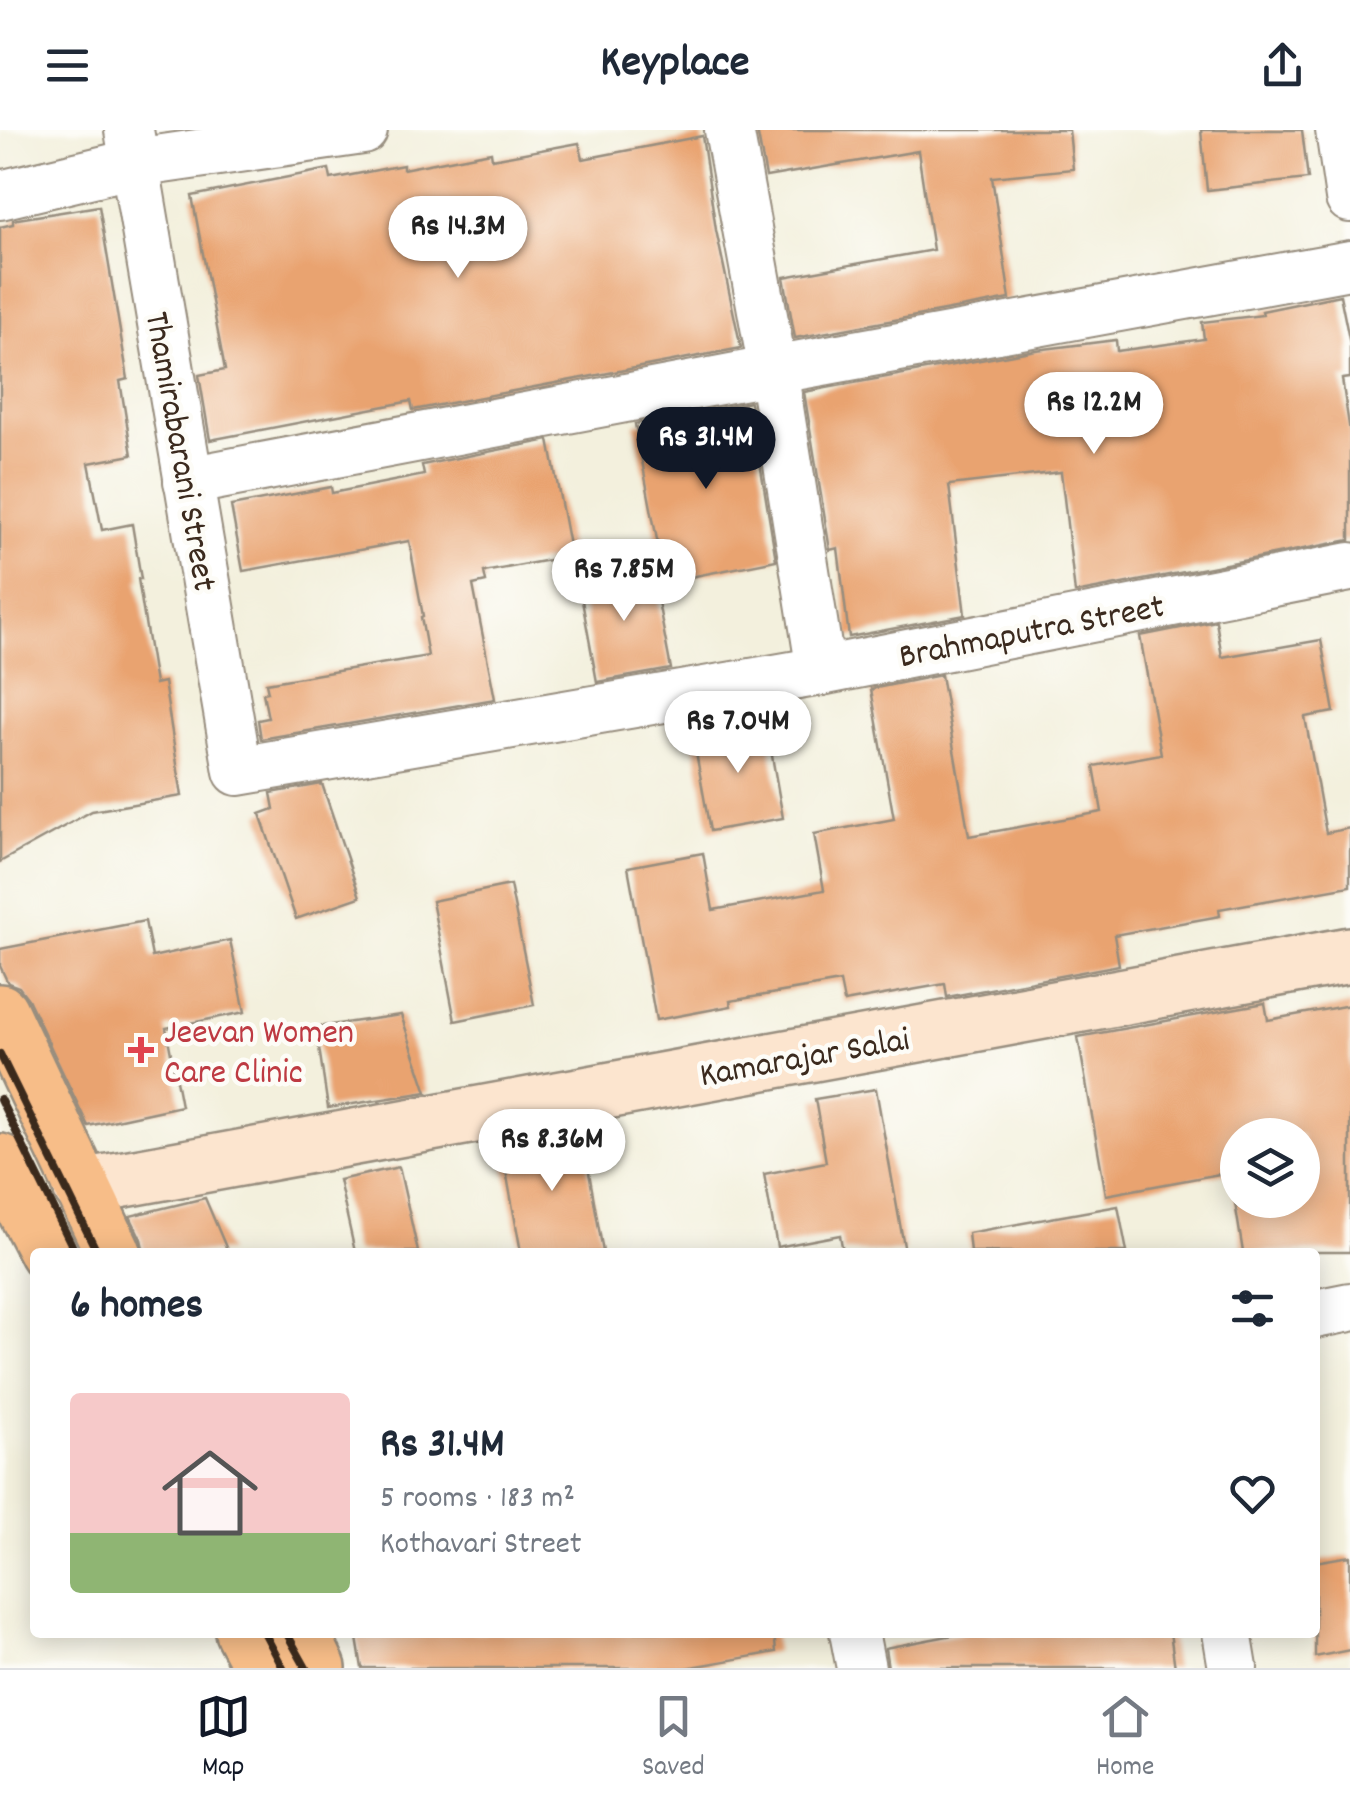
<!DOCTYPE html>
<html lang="en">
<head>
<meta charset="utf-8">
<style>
	:root { --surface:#fff; --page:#f6f6f7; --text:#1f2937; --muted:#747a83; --line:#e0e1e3; --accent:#111827 }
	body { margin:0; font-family:Dekko,sans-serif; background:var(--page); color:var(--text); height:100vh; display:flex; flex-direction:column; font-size:38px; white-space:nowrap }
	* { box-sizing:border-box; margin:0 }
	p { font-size:32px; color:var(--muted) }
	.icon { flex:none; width:55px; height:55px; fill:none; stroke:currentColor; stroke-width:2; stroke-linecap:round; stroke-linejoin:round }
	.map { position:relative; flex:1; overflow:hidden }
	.panel { position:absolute; left:30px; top:1118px; width:1290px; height:390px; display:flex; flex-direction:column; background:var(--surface); border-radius:10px; box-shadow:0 5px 25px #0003 }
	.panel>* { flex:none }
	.controls { position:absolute; left:1220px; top:988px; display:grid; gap:20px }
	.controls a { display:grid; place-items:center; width:100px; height:100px; border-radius:50%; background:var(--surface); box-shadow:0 5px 25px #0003; font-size:50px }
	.price { position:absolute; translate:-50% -85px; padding:0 22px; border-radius:35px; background:#fff; color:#222; font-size:32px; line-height:65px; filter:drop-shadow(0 2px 5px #0008) }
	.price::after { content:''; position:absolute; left:50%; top:60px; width:30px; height:22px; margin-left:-15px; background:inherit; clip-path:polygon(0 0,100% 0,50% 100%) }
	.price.active { background:var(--accent); color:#fff }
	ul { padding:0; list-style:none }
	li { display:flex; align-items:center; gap:30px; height:250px; padding:0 40px }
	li+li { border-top:2px solid var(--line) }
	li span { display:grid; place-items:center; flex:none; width:280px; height:200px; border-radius:10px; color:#555 }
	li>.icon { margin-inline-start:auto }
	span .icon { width:120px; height:120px; fill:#fffc; stroke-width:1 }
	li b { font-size:42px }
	h2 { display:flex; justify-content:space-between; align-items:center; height:120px; padding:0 40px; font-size:42px }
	header { display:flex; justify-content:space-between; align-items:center; height:130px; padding:0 40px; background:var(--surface); font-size:45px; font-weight:700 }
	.tab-bar { display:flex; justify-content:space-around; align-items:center; height:140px; border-top:2px solid var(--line); background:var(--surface); font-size:28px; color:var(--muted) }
	.tab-bar a { display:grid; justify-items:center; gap:5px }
	.tab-bar .active { color:var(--accent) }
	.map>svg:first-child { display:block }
</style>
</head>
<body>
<header><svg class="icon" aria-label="menu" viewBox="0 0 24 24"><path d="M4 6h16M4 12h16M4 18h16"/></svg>Keyplace<svg class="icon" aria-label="share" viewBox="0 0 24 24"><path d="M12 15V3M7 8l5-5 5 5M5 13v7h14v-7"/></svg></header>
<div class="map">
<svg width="1350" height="1538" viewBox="0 0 1350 1538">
	<rect width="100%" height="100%" fill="#fdfcf7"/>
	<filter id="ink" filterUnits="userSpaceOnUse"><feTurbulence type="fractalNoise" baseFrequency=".01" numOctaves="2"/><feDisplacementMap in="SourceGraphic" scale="20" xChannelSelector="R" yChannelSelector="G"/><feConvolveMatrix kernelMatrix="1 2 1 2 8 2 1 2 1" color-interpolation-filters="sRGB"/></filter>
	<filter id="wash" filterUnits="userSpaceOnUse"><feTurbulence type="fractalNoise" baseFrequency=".0048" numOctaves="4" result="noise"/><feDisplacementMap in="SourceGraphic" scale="40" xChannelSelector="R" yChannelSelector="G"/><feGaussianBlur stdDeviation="2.25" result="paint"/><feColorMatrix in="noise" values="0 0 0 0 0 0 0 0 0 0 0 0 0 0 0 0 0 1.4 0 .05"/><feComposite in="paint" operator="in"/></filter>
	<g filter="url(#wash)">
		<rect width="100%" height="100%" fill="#f3f0dd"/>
		<g id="blocks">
			<g fill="#e9a370" fill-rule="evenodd">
				<polygon points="757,0 1069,0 1073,39 992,47 1010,169 795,208 784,147 933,120 918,21 766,47"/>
				<polygon points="1201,0 1302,0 1308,49 1207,60"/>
				<polygon points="702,6 716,100 741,218 413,280 411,271 210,310 199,245 225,240 192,66 329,39 331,49 403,35 403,39 491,22 492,29 579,13 583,29"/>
				<polygon points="99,76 128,249 120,251 132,325 89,333 102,400 132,394 141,449 138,449 155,554 164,552 182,666 92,681 0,732 0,97 13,94 13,90 18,89"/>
				<polygon points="1340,165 1350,214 1350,248 1342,249 1350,302 1350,410 1075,463 1061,342 949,355 965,485 849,507 838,418 830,420 804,262 1036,220 1116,210 1117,221 1204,209 1202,192 1263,185 1262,181"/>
				<polygon points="750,272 776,430 665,452 635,294"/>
				<polygon points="549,310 571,426 484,442 486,452 473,455 495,569 261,609 258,590 268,588 263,563 268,562 266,553 428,526 421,487 423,486 409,411 243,441 231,376 331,357 332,363 424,345 422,335"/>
				<polygon points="651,435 671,539 597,552 578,449"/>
				<polygon points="1216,491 1222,527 1321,510 1334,582 1305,587 1326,703 1350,698 1350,756 1219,779 1220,786 1114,805 1119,835 947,867 945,854 844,872 840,852 730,871 731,876 656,890 628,737 703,723 713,780 824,760 814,704 894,689 871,559 941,545 969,706 1102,682 1094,636 1161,624 1140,506"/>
				<polygon points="766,592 783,688 710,701 693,605"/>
				<polygon points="322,654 360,767 296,789 260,684 274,679 271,663"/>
				<polygon points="510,755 534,875 455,891 432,771"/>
				<polygon points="145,791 152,827 230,810 245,882 166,898 181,976 88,996 28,869 19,857 8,853 0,836 0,819"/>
				<path d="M1265 873 1268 890 1350 875V1122H1243L1230 1042 1106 1065 1078 907ZM1238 1005H1302V1070H1238Z"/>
				<polygon points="401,885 427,962 328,978 316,897"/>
				<polygon points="876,959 905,1122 843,1122 840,1105 777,1117 764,1044 826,1032 815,969"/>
				<polygon points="581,997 603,1122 521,1122 501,1014"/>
				<polygon points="399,1037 418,1122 355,1122 339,1050"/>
				<polygon points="205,1068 228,1122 144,1122 141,1109 130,1086"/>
				<polygon points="1118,1076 1127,1122 970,1122 968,1103"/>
				<polygon points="1350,1426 1350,1520 1315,1527 1315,1432"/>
				<polygon points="356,1502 774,1502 776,1522 686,1538 362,1538"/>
				<polygon points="969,1502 1170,1502 1175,1538 888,1538 885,1518"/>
			</g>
		</g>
	</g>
	<g filter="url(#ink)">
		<use href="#blocks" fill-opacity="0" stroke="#978d7e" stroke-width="2.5"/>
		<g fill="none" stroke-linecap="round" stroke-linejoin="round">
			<g stroke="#978d7e" stroke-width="52">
				<g id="street">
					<polyline points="129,0 238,641 821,541 1350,437"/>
					<polyline points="729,0 773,240 821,541"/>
					<polyline points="1340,0 1350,68"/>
					<polyline points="0,65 135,33 363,0"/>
					<polyline points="188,351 773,240 1350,135"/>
					<polyline points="1315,1184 1350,1177"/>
					<polyline points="854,1502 861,1538"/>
					<polyline points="1227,1502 1233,1538"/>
				</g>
			</g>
			<g stroke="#978d7e" stroke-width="60">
				<polyline id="secondary" points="81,1057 1350,825"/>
			</g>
			<g stroke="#978d7e" stroke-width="60">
				<g id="primary">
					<polyline points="0,882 113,1122"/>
					<polyline points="0,1032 47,1122"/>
					<polyline points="243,1502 262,1538"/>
					<polyline points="301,1502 318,1538"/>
				</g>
			</g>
			<use href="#street" stroke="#fff" stroke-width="48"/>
			<use href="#secondary" stroke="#fce5cf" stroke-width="55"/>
			<use href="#primary" stroke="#f7bd88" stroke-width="55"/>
			<g stroke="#3b2a1e" stroke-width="8">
				<polyline points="0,924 97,1122"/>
				<polyline points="0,969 75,1122"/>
				<polyline points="264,1502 283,1538"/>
				<polyline points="286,1502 306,1538"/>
			</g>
		</g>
	</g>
	<path fill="#e0444e" stroke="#fdfcf7" stroke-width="4" d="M136 905h10v10h10v10h-10v10h-10v-10h-10v-10h10z"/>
	<g text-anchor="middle" stroke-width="9" stroke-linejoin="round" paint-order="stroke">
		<g font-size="35" fill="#3b2a1e" stroke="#fdfcf7">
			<text transform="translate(183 321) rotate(80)" y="12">Thamirabarani Street</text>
			<text transform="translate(1031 499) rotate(-11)" y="12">Brahmaputra Street</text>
			<text transform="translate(804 925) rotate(-10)" y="12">Kamarajar Salai</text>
		</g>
		<g font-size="35" fill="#be3a42" stroke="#fdfcf7" text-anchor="start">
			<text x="164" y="912">Jeevan Women<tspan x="164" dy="40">Care Clinic</tspan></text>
		</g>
	</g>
</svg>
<div class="controls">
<a><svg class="icon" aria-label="layers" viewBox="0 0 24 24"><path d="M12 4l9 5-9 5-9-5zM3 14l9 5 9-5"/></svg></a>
</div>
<b class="price" style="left:458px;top:151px">Rs 14.3M</b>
<b class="price" style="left:1094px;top:327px">Rs 12.2M</b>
<b class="price active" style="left:706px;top:362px">Rs 31.4M</b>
<b class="price" style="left:624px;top:494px">Rs 7.85M</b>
<b class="price" style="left:738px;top:646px">Rs 7.04M</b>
<b class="price" style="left:552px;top:1064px">Rs 8.36M</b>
<section class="panel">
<h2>6 homes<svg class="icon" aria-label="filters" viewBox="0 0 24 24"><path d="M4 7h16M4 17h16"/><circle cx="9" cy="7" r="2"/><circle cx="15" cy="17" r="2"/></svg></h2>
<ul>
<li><span style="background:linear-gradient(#f6c9c9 70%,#8fb573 0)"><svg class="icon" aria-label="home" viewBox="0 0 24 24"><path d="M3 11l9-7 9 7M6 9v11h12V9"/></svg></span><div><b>Rs 31.4M</b><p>5 rooms · 183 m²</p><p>Kothavari Street</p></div><svg class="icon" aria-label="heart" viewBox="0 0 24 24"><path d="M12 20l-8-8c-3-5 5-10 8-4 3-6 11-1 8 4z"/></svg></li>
</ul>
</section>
</div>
<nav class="tab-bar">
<a class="active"><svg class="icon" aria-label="map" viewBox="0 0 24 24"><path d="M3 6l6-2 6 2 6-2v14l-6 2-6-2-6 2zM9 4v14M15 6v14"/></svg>Map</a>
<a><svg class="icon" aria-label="saved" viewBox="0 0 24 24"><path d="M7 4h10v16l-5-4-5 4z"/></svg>Saved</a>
<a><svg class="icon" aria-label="home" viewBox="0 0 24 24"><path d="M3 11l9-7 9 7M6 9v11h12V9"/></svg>Home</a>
</nav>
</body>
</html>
